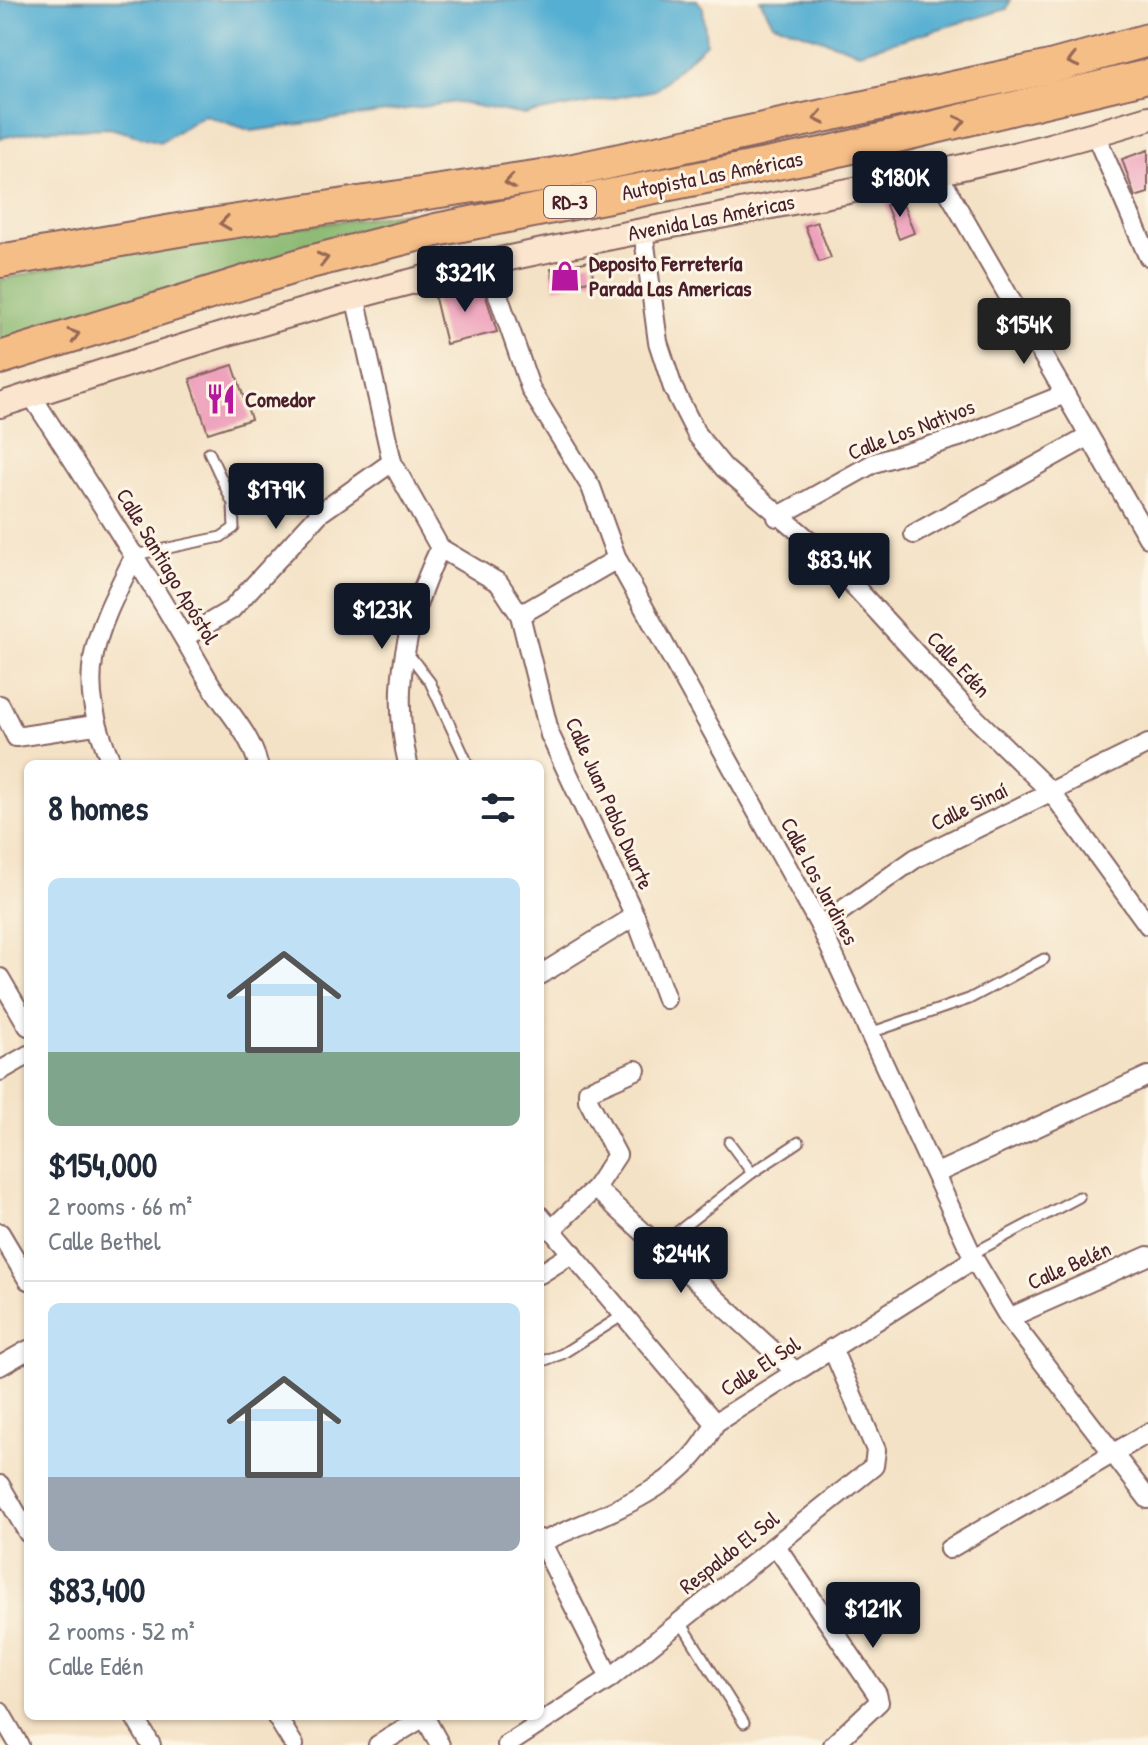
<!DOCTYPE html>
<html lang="en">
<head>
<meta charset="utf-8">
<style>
	:root { --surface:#fff; --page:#f6f6f7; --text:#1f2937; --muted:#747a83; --line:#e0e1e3; --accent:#111827 }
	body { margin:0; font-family:"Patrick Hand",sans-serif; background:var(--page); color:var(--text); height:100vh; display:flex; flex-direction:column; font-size:30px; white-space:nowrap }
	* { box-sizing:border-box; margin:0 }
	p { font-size:26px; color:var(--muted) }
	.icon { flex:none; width:44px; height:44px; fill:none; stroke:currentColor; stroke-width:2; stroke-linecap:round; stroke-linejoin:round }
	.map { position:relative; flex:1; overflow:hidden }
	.side { position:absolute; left:24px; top:760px; width:520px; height:960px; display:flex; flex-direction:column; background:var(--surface); border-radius:12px; box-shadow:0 2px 6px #0004 }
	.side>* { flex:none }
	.price { position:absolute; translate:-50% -68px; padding:0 18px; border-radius:8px; background:var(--accent); color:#fff; font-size:26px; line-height:52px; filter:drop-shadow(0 2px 4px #0008) }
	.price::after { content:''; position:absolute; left:50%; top:48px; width:24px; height:18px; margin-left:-12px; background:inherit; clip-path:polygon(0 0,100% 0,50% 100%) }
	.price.current { background:#222; color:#fff }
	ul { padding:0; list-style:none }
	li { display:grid; align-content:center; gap:16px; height:424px; padding:0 24px }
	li+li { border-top:2px solid var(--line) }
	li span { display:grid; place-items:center; height:248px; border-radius:12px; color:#555 }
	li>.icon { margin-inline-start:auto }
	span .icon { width:144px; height:144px; fill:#fffc; stroke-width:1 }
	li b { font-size:34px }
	h2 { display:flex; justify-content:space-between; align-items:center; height:96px; padding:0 24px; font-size:34px }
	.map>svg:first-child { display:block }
</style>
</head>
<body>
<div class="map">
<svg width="1148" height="1745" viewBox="0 0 1148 1745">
	<rect width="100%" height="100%" fill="#fcf5e5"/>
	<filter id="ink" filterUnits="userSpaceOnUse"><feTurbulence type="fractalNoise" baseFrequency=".0125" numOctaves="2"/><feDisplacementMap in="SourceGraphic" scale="16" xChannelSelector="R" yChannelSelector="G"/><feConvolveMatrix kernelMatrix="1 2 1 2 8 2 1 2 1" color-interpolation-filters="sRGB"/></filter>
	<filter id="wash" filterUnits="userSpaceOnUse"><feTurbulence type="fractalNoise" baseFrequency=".006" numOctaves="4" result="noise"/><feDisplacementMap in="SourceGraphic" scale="32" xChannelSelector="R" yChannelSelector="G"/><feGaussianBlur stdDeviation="1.8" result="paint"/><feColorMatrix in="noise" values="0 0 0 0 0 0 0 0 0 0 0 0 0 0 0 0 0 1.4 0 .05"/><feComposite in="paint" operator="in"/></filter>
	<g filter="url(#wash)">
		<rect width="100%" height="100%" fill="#f4e2c6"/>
		<polygon fill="#8bb972" stroke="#6a6c4e" stroke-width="2" points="407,212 410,222 0,345 0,280 125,251"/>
		<g fill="#54afd2" stroke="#4f677e" stroke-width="2">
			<polygon points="0,0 697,0 703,8 706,43 655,90 525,115 456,102 252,131 204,115 160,142 110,128 42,130 0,138"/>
			<polygon points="760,0 1010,0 1007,9 859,52 773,23"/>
		</g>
		<g id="blocks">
			<g fill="#eea1bc">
				<polygon points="1148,150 1148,193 1135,197 1122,159"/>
				<polygon points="901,199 914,233 899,239 886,205"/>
				<polygon points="817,222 831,258 819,262 805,226"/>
				<polygon points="590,261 594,280 555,288 551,269"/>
				<polygon points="478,284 483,287 497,332 446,344 434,294"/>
				<polygon points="233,365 251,419 208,433 190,379"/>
			</g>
		</g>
	</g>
	<g filter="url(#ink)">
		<use href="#blocks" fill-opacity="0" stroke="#866361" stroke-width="2"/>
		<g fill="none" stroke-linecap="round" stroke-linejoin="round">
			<g stroke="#866361" stroke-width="13">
				<g id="lane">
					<polyline points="135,555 221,537 234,528 233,504 209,452"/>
					<polyline points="407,652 430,682 468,764"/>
					<polyline points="870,1033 969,999 1044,959"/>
					<polyline points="729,1142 752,1173"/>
					<polyline points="658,1247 752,1173 799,1142"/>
					<polyline points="972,1254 1079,1197"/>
					<polyline points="540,1362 562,1354 625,1314"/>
					<polyline points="680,1621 744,1723"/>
				</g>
			</g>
			<g stroke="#866361" stroke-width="22">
				<g id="street">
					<polyline points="1095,134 1148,256"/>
					<polyline points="937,172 1148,538"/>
					<polyline points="643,230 658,342 673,388 697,435 724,468 824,553 970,713 1052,793 1148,925"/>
					<polyline points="487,263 531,390 591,487 617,559 820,926 974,1259 1009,1318 1148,1499"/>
					<polyline points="355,296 392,462 440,548 499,583 520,615 550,735 635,916 666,999"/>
					<path d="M31 395C92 489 153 583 208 680 225 709 249 731 258 764"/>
					<polyline points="777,517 874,463 959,437 1065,394"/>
					<polyline points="914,534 1088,437"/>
					<polyline points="520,615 617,559"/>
					<polyline points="185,637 231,610 320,513 392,462"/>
					<polyline points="0,705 16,737 95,725"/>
					<path d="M112 764C73 675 94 637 135 555"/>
					<path d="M408 764C390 686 407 619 440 548"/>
					<polyline points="820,926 916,858 1148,744"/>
					<polyline points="540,975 635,916"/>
					<polyline points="0,978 28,1026"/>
					<polyline points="0,1071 28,1055"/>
					<polyline points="937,1173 1148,1076"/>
					<polyline points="595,1188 796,1372"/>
					<polyline points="540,1216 715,1423"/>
					<polyline points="551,1230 595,1188 617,1155 588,1100 588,1091 636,1070"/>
					<polyline points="0,1233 28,1280"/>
					<polyline points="540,1274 573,1253"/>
					<polyline points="1009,1318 1148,1256"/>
					<polyline points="0,1366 28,1350"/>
					<polyline points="0,1485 28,1533"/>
					<polyline points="540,1539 610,1678"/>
					<path d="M542 1542C604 1513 685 1490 715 1423L974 1259"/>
					<polyline points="776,1546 877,1694 879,1702 833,1745"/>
					<polyline points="949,1549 1148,1433"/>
					<polyline points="0,1712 19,1745"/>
					<polyline points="134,1716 151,1745"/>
					<polyline points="276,1716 294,1745"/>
					<polyline points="424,1716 440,1745"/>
					<polyline points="378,1745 424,1717"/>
					<polyline points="507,1745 610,1678 874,1466 876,1450 832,1348"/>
				</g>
			</g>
			<g stroke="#866361" stroke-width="28">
				<path id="secondary" d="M0 405C161 353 323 301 487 263 707 213 933 185 1148 118"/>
			</g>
			<g stroke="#866361" stroke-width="36">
				<g id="highway">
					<polyline points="0,261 190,228 555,174 1050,67 1148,40"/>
					<polyline points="0,358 310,262 436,230 822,154 1148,76"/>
				</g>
			</g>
			<use href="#lane" stroke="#fff" stroke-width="9"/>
			<use href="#street" stroke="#fff" stroke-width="18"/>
			<use href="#secondary" stroke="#fbe5cf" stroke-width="24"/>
			<use href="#highway" stroke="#f6be87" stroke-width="32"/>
		</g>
		<defs><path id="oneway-chevron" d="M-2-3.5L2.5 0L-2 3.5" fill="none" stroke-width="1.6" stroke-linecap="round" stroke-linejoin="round" transform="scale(2)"/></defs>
		<g stroke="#976754">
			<use href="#oneway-chevron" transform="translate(1073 61) rotate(165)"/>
			<use href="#oneway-chevron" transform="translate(819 118) rotate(168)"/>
			<use href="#oneway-chevron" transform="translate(960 122) rotate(-13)"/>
			<use href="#oneway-chevron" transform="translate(510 182) rotate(171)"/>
			<use href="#oneway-chevron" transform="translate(225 223) rotate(172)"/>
			<use href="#oneway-chevron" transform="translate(323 259) rotate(-14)"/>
			<use href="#oneway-chevron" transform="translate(74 335) rotate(-17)"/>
		</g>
	</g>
	<defs>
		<g id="shop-bare" transform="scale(2.4)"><path d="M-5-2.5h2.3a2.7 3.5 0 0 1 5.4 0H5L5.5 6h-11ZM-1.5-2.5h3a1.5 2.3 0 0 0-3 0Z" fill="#b5179e" stroke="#fcf5e5" stroke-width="2.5" paint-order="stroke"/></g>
		<g id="restaurant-bare" transform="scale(2.4)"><path d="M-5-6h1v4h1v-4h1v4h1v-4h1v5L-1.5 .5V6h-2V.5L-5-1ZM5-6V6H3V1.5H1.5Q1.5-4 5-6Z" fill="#b5179e" stroke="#fcf5e5" stroke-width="2.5" paint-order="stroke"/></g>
	</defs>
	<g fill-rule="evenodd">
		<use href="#shop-bare" x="565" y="276"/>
		<use href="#restaurant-bare" x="221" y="399"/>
	</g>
	<g text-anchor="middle" stroke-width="6" stroke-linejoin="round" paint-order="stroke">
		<rect fill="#fcf5e5" stroke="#7f5f63" stroke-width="2" x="544" y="186" width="52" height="32" rx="6"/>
		<g font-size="20" font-weight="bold" fill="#4a1f2b">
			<text x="570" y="209">RD-3</text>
		</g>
		<g font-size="22" fill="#4a1f2b" stroke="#fcf5e5">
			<text transform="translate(712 175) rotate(-11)" y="8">Autopista Las Américas</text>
			<text transform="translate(711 217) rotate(-11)" y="8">Avenida Las Américas</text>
			<text transform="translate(911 429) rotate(-21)" y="8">Calle Los Nativos</text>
			<text transform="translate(168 566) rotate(59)" y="8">Calle Santiago Apóstol</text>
			<text transform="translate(959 664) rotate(47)" y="8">Calle Edén</text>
			<text transform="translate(610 803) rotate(66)" y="8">Calle Juan Pablo Duarte</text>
			<text transform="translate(969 806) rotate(-26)" y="8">Calle Sinaí</text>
			<text transform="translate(820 881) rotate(62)" y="8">Calle Los Jardines</text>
			<text transform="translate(1069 1265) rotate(-24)" y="8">Calle Belén</text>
			<text transform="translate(760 1366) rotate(-33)" y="8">Calle El Sol</text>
			<text transform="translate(729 1552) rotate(-38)" y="8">Respaldo El Sol</text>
		</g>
		<g font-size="22" font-weight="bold" fill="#4a1f2b" stroke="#fcf5e5" text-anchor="start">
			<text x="589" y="271">Deposito Ferretería<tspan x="589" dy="25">Parada Las Americas</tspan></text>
			<text x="245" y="407">Comedor</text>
		</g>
	</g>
</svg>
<b class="price" style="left:900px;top:219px">$180K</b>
<b class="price" style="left:465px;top:314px">$321K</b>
<b class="price current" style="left:1024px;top:366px">$154K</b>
<b class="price" style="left:276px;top:531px">$179K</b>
<b class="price" style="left:839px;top:601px">$83.4K</b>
<b class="price" style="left:382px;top:651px">$123K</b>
<b class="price" style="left:681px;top:1295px">$244K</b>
<b class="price" style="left:873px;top:1650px">$121K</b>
<section class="side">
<h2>8 homes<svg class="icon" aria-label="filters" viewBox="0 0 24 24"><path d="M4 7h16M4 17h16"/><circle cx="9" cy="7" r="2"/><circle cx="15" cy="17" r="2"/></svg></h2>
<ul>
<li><span style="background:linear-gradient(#bfe0f5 70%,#7fa58c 0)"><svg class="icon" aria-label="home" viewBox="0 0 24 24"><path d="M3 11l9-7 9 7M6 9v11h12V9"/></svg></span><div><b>$154,000</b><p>2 rooms · 66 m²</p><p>Calle Bethel</p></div></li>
<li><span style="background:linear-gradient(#bfe0f5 70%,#9aa5b1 0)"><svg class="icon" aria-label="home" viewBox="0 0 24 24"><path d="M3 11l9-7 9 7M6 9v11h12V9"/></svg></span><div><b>$83,400</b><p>2 rooms · 52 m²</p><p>Calle Edén</p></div></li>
</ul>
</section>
</div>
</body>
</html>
